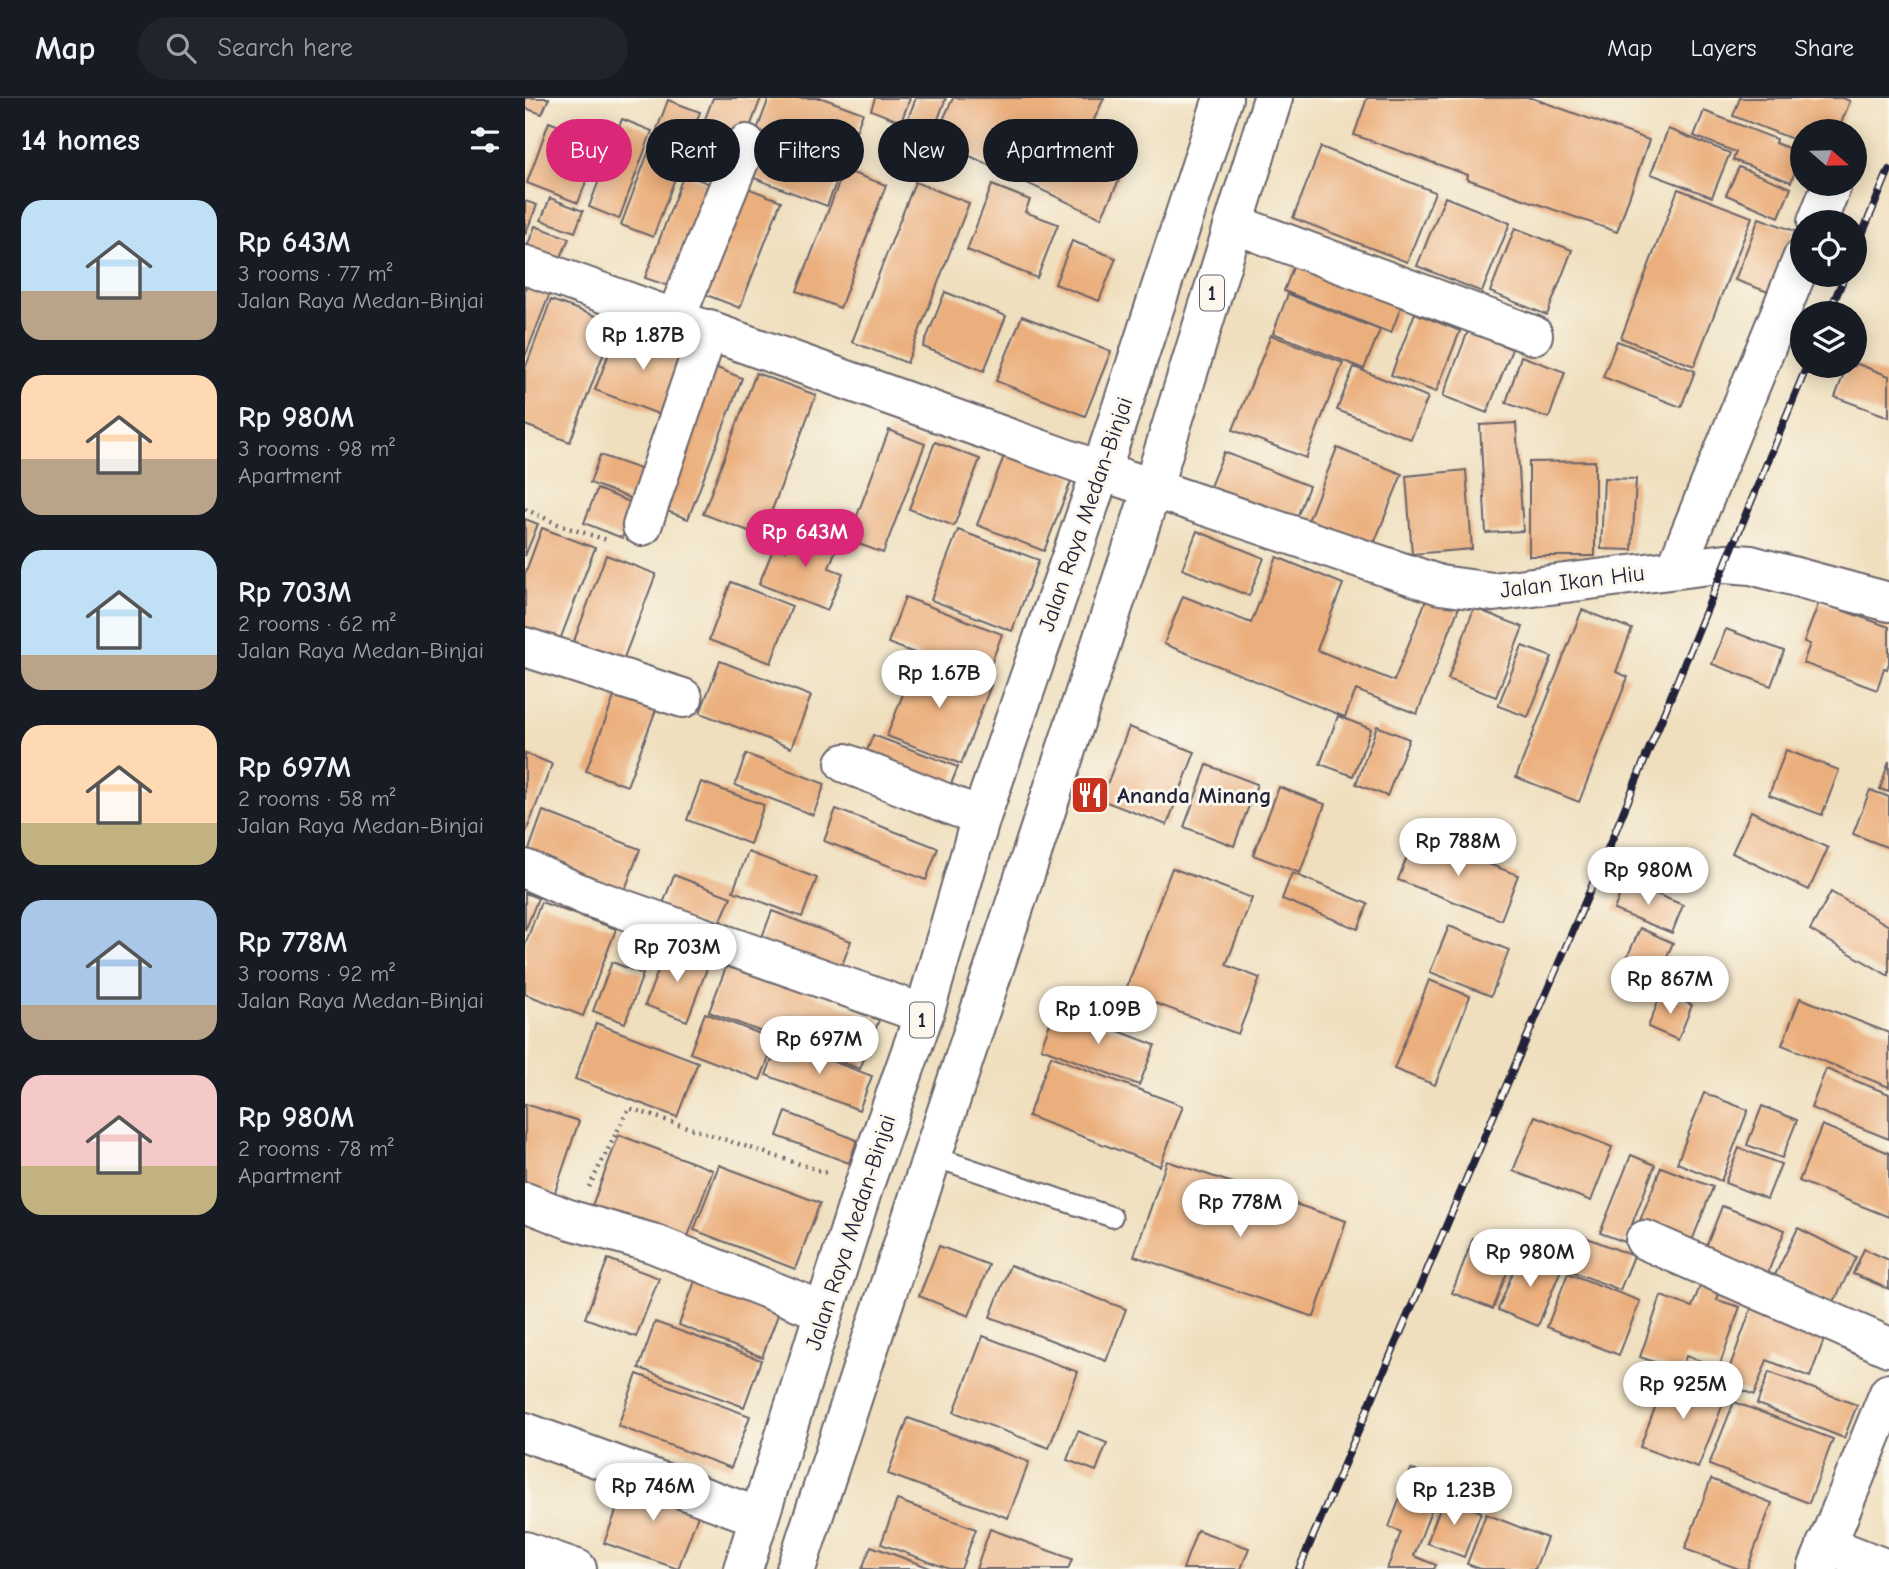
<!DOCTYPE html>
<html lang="en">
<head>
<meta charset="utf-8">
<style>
	:root { --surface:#171b24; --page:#20242c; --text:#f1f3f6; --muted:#9ea1a6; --line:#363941; --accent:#db2777 }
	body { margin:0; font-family:"Comic Neue",sans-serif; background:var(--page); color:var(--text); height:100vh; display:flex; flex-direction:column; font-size:26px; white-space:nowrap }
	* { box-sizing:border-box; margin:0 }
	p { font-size:23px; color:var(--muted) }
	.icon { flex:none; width:38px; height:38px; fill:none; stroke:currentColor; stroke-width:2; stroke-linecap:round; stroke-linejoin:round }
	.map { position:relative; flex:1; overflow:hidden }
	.sheet { display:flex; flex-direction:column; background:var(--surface); width:525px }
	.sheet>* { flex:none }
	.top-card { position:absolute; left:21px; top:21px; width:665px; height:63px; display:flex; gap:14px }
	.needle { width:46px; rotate:110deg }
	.controls { position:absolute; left:1265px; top:21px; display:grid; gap:14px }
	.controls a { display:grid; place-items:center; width:77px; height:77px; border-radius:50%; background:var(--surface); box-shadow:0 4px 18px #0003; font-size:35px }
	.price { position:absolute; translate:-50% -60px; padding:0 16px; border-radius:24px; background:#fff; color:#222; font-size:23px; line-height:46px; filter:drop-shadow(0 2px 4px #0008) }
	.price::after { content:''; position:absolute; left:50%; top:42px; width:21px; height:16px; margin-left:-10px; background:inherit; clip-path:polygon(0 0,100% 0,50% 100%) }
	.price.selected { background:var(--accent); color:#fff }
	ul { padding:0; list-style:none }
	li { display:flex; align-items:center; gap:21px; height:175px; padding:0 21px }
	li span { display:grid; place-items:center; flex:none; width:196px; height:140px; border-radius:21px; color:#555 }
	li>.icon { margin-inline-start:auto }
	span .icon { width:84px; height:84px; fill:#fffc; stroke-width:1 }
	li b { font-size:30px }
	h2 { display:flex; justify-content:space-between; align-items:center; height:84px; padding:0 21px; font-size:30px }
	.chip { padding:0 24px; border-radius:32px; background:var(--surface); box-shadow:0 4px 18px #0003; font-size:24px; line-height:63px }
	.chip.selected { background:var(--accent); color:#fff }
	header { display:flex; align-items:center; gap:42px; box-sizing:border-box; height:98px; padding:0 35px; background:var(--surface); border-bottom:2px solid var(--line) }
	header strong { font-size:33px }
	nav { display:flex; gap:38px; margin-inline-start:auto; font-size:24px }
	.search { width:490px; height:63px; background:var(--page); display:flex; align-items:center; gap:18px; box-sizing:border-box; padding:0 24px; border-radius:38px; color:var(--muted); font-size:26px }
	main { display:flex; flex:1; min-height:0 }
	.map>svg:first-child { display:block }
</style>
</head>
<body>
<header>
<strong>Map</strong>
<div class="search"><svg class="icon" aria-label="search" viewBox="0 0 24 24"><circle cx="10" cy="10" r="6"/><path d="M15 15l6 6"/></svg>Search here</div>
<nav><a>Map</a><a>Layers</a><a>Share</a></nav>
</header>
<main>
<section class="sheet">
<h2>14 homes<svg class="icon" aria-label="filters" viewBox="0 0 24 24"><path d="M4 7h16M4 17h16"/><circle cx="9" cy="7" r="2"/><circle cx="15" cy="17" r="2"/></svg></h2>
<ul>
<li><span style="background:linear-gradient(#bfe0f5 65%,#b9a48a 0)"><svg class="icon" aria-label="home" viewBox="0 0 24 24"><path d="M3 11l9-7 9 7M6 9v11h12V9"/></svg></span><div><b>Rp 643M</b><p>3 rooms · 77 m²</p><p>Jalan Raya Medan-Binjai</p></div></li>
<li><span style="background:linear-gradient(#ffd9b3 60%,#b9a48a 0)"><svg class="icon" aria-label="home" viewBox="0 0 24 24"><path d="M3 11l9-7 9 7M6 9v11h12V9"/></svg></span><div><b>Rp 980M</b><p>3 rooms · 98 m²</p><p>Apartment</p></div></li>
<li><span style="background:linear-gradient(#bfe0f5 75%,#b9a48a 0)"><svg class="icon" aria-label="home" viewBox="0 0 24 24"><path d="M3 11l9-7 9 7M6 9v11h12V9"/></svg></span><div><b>Rp 703M</b><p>2 rooms · 62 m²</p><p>Jalan Raya Medan-Binjai</p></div></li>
<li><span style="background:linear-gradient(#ffd9b3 70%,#c2b280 0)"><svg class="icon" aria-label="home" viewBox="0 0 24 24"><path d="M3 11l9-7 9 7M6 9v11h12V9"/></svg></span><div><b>Rp 697M</b><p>2 rooms · 58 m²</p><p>Jalan Raya Medan-Binjai</p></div></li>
<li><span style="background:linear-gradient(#a9c7e8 75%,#b9a48a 0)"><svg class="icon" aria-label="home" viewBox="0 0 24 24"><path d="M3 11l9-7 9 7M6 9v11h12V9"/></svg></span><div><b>Rp 778M</b><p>3 rooms · 92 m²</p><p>Jalan Raya Medan-Binjai</p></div></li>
<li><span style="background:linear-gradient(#f6c9c9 65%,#c2b280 0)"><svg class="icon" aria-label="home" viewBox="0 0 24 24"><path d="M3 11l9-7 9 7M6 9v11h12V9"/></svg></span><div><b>Rp 980M</b><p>2 rooms · 78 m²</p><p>Apartment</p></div></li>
</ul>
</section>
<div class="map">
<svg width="1364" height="1471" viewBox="0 0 1364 1471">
	<rect width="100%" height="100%" fill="#fbf7ec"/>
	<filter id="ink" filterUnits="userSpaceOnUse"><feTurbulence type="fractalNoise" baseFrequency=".0143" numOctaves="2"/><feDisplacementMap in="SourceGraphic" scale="14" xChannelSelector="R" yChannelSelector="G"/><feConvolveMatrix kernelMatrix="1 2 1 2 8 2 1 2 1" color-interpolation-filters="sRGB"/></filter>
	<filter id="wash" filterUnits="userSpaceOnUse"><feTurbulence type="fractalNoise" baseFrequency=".00686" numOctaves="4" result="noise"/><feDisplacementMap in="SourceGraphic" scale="28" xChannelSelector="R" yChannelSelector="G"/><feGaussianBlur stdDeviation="1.57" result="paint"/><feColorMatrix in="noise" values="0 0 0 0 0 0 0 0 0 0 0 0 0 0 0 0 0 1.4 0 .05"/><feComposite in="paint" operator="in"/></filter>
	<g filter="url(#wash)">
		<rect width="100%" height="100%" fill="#efdfbe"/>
		<g id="blocks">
			<g fill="#ebaf7d">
				<polygon points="0,0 24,0 17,16 0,10"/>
				<polygon points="188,0 236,0 214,58 172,42"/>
				<polygon points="244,0 297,0 338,15 302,108 216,75"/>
				<polygon points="350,0 385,0 376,24 346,12"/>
				<polygon points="391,0 421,0 407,37 380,28"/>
				<polygon points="428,0 579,0 566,28 610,49 576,120 409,41"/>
				<polygon points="842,0 1007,0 1124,42 1092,134 942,81 943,77 829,37"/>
				<polygon points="1215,0 1318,0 1325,3 1313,33 1278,33 1278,45 1208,18"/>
				<polygon points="143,2 175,14 128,139 96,127"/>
				<polygon points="1179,13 1251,41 1250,45 1277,55 1266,84 1208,62 1211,54 1169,38"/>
				<polygon points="97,21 127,33 94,121 64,109"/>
				<polygon points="24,24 76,44 53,105 2,85"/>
				<polygon points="1143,31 1205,55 1187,99 1126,76"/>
				<polygon points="796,49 910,94 882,164 768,120"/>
				<polygon points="1214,69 1266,90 1254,119 1201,97"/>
				<polygon points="319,72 361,87 315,210 272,193"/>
				<polygon points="159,76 191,88 152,191 120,180"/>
				<polygon points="390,84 444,105 382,265 327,244"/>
				<polygon points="212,86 256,103 215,210 171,193"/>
				<polygon points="467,87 505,102 500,114 533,126 512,180 442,152"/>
				<polygon points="1153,91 1227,119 1169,268 1096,240"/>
				<polygon points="920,99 985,125 957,194 892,168"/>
				<polygon points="25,100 58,113 50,134 16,122"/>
				<polygon points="0,103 12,107 0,137"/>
				<polygon points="1234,120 1270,133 1246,195 1210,182"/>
				<polygon points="10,128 44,140 35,162 2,149"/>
				<polygon points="990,130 1047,152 1022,217 965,194"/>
				<polygon points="547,143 591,160 574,203 530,186"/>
				<polygon points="772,159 879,201 866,235 759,193"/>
				<polygon points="0,186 25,195 0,259"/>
				<polygon points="420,194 481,218 459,273 398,249"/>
				<polygon points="763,196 855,232 839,271 748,235"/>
				<polygon points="26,202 90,225 45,344 0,327 0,271"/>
				<polygon points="890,215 935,233 911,294 866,277"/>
				<polygon points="497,218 586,253 560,318 471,283"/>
				<polygon points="94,229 165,256 141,319 70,292"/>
				<polygon points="943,233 987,251 962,315 918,298"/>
				<polygon points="746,237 818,265 781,360 708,332"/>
				<polygon points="1092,243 1170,273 1156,309 1078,279"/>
				<polygon points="996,258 1040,274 1024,320 981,305"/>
				<polygon points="1330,265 1364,278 1364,319 1310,299 1322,268 1330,268"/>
				<polygon points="185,267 217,280 163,421 131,409"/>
				<polygon points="829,269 903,299 886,341 812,312"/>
				<polygon points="231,275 291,297 237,438 178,416"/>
				<polygon points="991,325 998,433 961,435 955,327"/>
				<polygon points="364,332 400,346 358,455 323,442"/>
				<polygon points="410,344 455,361 429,428 384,411"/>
				<polygon points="812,350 877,376 844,458 779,433"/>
				<polygon points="481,353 548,378 519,453 452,427"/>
				<polygon points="699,354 784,388 766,435 680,401"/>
				<polygon points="75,357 118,372 107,401 65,385"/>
				<polygon points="1070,363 1070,458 1004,458 1004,364"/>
				<polygon points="941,372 947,451 887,456 881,378"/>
				<polygon points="1079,380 1111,381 1107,452 1076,451"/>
				<polygon points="72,391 110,406 97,440 59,425"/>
				<polygon points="0,421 13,426 0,458"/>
				<polygon points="272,426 314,443 304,470 318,475 302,513 234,486 249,449 261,453"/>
				<polygon points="17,430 70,450 33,547 0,534 0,476"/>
				<polygon points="433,432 514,462 487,533 406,502"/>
				<polygon points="672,433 739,460 724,498 657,471"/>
				<polygon points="81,457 131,476 95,570 46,551"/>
				<polygon points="752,459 818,486 792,552 869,583 905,492 936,504 892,616 831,592 820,619 639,546 658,498 726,525"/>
				<polygon points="206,484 267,508 246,565 184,542"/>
				<polygon points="380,499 477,536 460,582 363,545"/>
				<polygon points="1294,504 1364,529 1364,565 1362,571 1359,570 1352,592 1278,565 1285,546 1279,544"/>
				<polygon points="949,510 998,529 971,599 923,581"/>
				<polygon points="1057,512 1107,531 1091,574 1103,579 1054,704 991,679"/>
				<polygon points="1201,531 1259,553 1246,588 1187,566"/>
				<polygon points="997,548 1027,559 1003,619 973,608"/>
				<polygon points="392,559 466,587 436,666 362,638"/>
				<polygon points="195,563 286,598 266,650 175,615"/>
				<polygon points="91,594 132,609 102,688 61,673"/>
				<polygon points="813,618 846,631 828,678 795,666"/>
				<polygon points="852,628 884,641 862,698 831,686"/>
				<polygon points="604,629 670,654 642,727 576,702"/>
				<polygon points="348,637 433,669 420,701 336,669"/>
				<polygon points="1261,652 1314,672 1297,717 1244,697"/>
				<polygon points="0,655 27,666 0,737"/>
				<polygon points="221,656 300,686 288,717 210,687"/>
				<polygon points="1364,663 1364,694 1355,691"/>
				<polygon points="682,667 732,686 709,748 659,729"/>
				<polygon points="176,684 239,707 225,746 162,722"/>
				<polygon points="754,689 800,706 775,775 728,757"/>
				<polygon points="1345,692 1364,699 1364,750 1328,736"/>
				<polygon points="311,711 413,750 401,782 299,743"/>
				<polygon points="18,713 115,751 98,797 1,760"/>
				<polygon points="1226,713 1303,750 1284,792 1207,755"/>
				<polygon points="890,738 993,777 976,822 873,782"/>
				<polygon points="223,754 292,780 277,819 208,793"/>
				<polygon points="647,770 727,800 701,867 735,880 713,936 600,894"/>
				<polygon points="767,775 843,806 833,831 757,801"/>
				<polygon points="149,777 206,799 192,832 136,811"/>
				<polygon points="1100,783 1158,807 1147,835 1089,812"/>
				<polygon points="1306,794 1364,828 1364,878 1285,832"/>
				<polygon points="0,795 13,800 0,833"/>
				<polygon points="16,804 91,831 58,918 0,896 0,847"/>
				<polygon points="247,813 326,843 313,878 234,847"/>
				<polygon points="924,828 984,852 966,898 905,874"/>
				<polygon points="1115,830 1148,845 1133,878 1100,864"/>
				<polygon points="142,849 184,865 162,923 120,907"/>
				<polygon points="87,864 118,876 100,925 68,913"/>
				<polygon points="203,864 354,922 335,971 184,914"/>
				<polygon points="904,882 945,898 910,987 869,971"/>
				<polygon points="1137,894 1167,907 1153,942 1123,929"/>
				<polygon points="1275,900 1364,935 1364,989 1257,947"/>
				<polygon points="531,909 630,947 614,987 516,950"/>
				<polygon points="180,915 251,942 235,982 165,955"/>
				<polygon points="71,925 173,964 152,1019 50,981"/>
				<polygon points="254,943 347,978 334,1012 241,977"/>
				<polygon points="526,958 658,1008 635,1068 503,1018"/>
				<polygon points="1301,971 1364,996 1364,1041 1286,1010"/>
				<polygon points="1179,995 1223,1012 1196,1083 1152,1065"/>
				<polygon points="0,1006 54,1023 29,1097 0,1087"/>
				<polygon points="1237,1008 1272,1022 1257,1060 1222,1047"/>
				<polygon points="261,1014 332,1042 324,1065 252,1038"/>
				<polygon points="1010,1018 1087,1049 1066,1103 988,1073"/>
				<polygon points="1297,1027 1364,1055 1364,1119 1274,1083"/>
				<polygon points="94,1037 188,1072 159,1149 65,1113"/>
				<polygon points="1214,1050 1256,1066 1242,1101 1200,1085"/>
				<polygon points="1106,1057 1130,1067 1100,1144 1075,1135"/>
				<polygon points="642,1063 821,1123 789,1219 609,1158"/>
				<polygon points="194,1067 295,1105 270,1171 169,1132"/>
				<polygon points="1136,1069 1188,1089 1165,1148 1113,1128"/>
				<polygon points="1197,1108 1260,1132 1242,1177 1180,1152"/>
				<polygon points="1273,1130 1331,1159 1308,1206 1250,1177"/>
				<polygon points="1060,1139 1109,1158 1095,1192 1046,1173"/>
				<polygon points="948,1140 989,1156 968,1211 927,1195"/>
				<polygon points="414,1148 464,1167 444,1218 394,1198"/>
				<polygon points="1339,1151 1364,1162 1364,1191 1328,1176"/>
				<polygon points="996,1154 1037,1169 1013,1228 973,1212"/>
				<polygon points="83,1161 134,1180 111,1239 60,1220"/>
				<polygon points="485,1167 601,1211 581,1263 465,1219"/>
				<polygon points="1043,1175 1115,1203 1094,1257 1022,1229"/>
				<polygon points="170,1183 254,1214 237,1259 154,1227"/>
				<polygon points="1175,1188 1194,1195 1192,1202 1215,1209 1194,1269 1161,1258 1156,1274 1115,1259 1136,1198 1167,1209"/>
				<polygon points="1227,1208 1301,1236 1285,1279 1242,1262 1229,1297 1199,1285"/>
				<polygon points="130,1224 236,1262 219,1309 114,1270"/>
				<polygon points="458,1238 553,1274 524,1350 429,1314"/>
				<polygon points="1244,1274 1332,1307 1319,1340 1232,1306"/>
				<polygon points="112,1276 225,1318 206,1370 93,1328"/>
				<polygon points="1143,1276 1201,1298 1173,1370 1115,1349"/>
				<polygon points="1209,1304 1308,1341 1284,1405 1184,1367"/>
				<polygon points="383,1320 504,1364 483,1420 363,1376"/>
				<polygon points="553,1333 582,1345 571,1373 542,1362"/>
				<polygon points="886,1371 917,1383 889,1458 911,1467 909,1471 862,1471 876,1434 864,1429"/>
				<polygon points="104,1379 177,1406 153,1471 79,1445"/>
				<polygon points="1186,1381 1247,1405 1222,1471 1214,1471 1160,1451"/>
				<polygon points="919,1399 956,1414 939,1459 902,1445"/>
				<polygon points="372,1402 451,1431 436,1471 424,1471 356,1446"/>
				<polygon points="961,1416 1022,1440 1010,1471 956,1471 942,1466"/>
				<polygon points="465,1431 547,1461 543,1471 451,1471"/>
				<polygon points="672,1432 724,1450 716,1471 658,1471"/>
				<polygon points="346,1448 408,1471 337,1471"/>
			</g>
		</g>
	</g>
	<g filter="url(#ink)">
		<use href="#blocks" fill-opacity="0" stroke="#6a6469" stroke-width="2"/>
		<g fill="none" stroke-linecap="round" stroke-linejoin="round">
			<g stroke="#6a6469" stroke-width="23">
				<polyline id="service" points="407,1058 587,1119"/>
			</g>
			<g stroke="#6a6469" stroke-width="42">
				<g id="minor">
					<polyline points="1292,124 1307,86"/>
					<polyline points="709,126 1008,237"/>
					<polyline points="0,167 576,373"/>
					<polyline points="151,219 221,46"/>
					<polyline points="117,428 184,231"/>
					<polyline points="1151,470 1278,159"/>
					<polyline points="0,549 158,600"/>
					<polyline points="320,665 456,719"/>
					<polyline points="0,771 61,798 399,916"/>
					<polyline points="0,1104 46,1122 127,1145 298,1213"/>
					<polyline points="1120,1142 1364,1249"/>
					<polyline points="0,1334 234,1419"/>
					<polyline points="1301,1447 1362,1471"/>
					<polyline points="0,1453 52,1471"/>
					<polyline points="1292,1471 1364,1295"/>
				</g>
			</g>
			<g stroke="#6a6469" stroke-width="42">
				<polyline id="tertiary" points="576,373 915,487 968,494 1201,465 1226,467 1364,504"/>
			</g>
			<g stroke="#6a6469" stroke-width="42">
				<g id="primary">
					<polyline points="218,1471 339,1087 399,916 456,719 576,373 698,0"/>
					<polyline points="271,1471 627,391 748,0"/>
				</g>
			</g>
			<g stroke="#6a6469" stroke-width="4.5" stroke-dasharray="2 5" stroke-linecap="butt">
				<polyline points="0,411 37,428 82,442"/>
				<polyline points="64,1089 104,1010 305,1076"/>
			</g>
			<use href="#service" stroke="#fff" stroke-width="19"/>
			<use href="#minor" stroke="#fff" stroke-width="38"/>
			<use href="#tertiary" stroke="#fff" stroke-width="38"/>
			<use href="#primary" stroke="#fff" stroke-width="38"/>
			<g stroke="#22223b" stroke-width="8">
				<g id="rail">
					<polyline points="1330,153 1364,72"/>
					<polyline points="1304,215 1320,177"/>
					<polyline points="774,1471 1088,739 1282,268"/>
				</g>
			</g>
			<use href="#rail" stroke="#fbf7ec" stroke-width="5" stroke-dasharray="16" stroke-linecap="butt"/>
		</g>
	</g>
	<defs>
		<g id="restaurant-square" transform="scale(2.0125)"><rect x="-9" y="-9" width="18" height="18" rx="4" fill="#c8321e" stroke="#fbf7ec"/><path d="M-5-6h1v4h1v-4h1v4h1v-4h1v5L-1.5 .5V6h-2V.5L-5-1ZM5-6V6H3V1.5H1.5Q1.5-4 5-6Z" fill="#fff"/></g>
	</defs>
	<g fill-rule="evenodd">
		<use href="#restaurant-square" x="565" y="697"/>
	</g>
	<g text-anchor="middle" stroke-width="6" stroke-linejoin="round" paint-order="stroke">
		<g fill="#fbf7ec" stroke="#636270" stroke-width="2">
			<rect x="675" y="177.5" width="24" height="35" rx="5"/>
			<rect x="385" y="904.5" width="24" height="35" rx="5"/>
		</g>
		<g font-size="21" font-weight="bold" fill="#22223b">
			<text x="687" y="202">1</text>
			<text x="397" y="929">1</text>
		</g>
		<g font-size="23" fill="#22223b" stroke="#fbf7ec">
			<text transform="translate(560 416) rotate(-71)" y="8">Jalan Raya Medan-Binjai</text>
			<text transform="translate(1047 483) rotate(-7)" y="8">Jalan Ikan Hiu</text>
			<text transform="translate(325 1134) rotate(-72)" y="8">Jalan Raya Medan-Binjai</text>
		</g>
		<g font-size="23" font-weight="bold" fill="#22223b" stroke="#fbf7ec" text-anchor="start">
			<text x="592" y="705">Ananda Minang</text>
		</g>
	</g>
</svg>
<div class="controls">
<a><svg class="needle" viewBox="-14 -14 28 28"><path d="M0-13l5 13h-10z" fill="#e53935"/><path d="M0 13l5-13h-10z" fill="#9ea1a6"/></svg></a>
<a><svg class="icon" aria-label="locate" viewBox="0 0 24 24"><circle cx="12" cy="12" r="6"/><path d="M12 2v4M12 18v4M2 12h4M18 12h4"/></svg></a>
<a><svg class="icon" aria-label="layers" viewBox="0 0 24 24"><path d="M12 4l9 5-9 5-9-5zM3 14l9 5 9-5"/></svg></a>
</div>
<b class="price" style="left:118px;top:274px">Rp 1.87B</b>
<b class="price selected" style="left:280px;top:471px">Rp 643M</b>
<b class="price" style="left:414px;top:612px">Rp 1.67B</b>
<b class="price" style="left:933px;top:780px">Rp 788M</b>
<b class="price" style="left:1123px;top:809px">Rp 980M</b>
<b class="price" style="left:152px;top:886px">Rp 703M</b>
<b class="price" style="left:1145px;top:918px">Rp 867M</b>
<b class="price" style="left:573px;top:948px">Rp 1.09B</b>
<b class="price" style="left:294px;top:978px">Rp 697M</b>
<b class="price" style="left:715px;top:1141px">Rp 778M</b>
<b class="price" style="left:1005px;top:1191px">Rp 980M</b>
<b class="price" style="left:1158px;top:1323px">Rp 925M</b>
<b class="price" style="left:128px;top:1425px">Rp 746M</b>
<b class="price" style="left:929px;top:1429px">Rp 1.23B</b>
<div class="top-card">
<a class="chip selected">Buy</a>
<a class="chip">Rent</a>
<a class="chip">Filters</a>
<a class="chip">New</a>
<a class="chip">Apartment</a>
</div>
</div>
</main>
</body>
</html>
